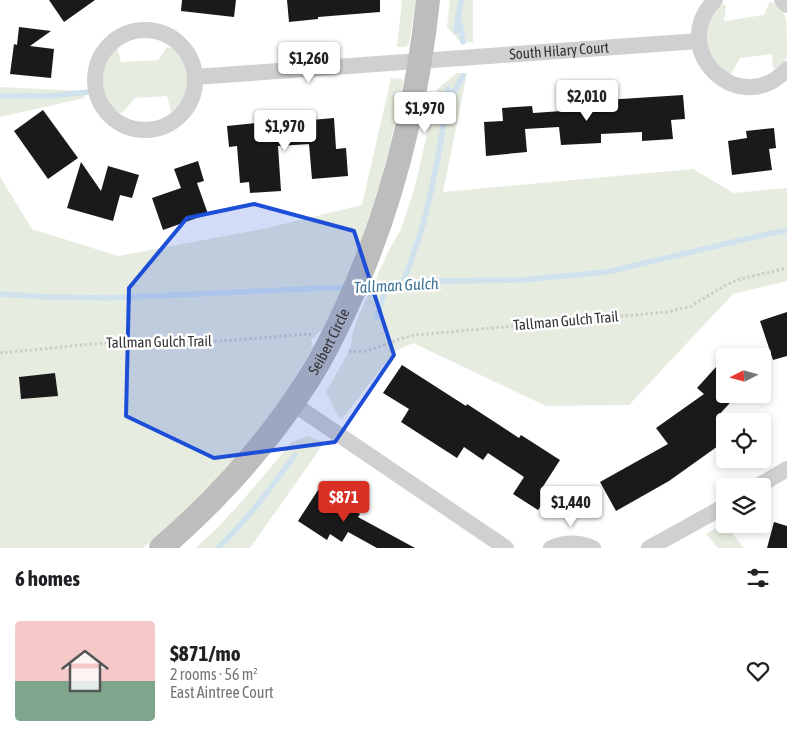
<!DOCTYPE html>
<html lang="en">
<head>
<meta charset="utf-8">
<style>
	:root { --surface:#fff; --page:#f6f6f6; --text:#202124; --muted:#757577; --line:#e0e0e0; --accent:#d93025 }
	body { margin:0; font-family:"Asap Condensed",sans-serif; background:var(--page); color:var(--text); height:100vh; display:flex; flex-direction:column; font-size:19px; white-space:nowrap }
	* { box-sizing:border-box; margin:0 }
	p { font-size:16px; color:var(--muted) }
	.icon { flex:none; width:28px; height:28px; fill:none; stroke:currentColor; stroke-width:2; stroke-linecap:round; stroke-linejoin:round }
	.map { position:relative; height:548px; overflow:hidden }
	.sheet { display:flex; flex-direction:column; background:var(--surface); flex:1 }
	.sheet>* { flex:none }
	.needle { width:32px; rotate:264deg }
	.controls { position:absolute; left:716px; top:348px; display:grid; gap:10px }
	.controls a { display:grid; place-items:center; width:55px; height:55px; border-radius:5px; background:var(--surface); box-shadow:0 2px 8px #0003; font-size:25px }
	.price { position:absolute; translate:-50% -42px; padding:0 11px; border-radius:5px; background:#fff; color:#222; font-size:16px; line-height:32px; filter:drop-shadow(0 1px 2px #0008) }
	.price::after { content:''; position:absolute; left:50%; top:30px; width:15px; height:11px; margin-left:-8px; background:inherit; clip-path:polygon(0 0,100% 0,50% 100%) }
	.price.on { background:var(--accent); color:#fff }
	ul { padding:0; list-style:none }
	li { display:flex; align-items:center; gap:15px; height:125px; padding:0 15px }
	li+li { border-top:1px solid var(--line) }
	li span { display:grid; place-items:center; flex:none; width:140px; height:100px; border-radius:5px; color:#555 }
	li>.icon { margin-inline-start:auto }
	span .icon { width:60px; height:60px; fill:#fffc; stroke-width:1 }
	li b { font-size:21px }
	h2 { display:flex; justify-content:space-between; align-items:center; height:60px; padding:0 15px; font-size:21px }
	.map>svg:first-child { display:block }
</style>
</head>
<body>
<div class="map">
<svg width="787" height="548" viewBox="0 0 787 548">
	<rect width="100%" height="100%" fill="#fff"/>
	<g fill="#e6ecdf">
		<polygon points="402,0 416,0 409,44 405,47 397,47"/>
		<polygon points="450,0 473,0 473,42 461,43 447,27"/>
		<path d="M770 1C777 5 783 10 786 18 787 22 787 53 787 57 784 63 779 68 773 69L772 54 740 58 731 74C720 73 715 62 710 53 709 49 706 46 706 42 705 29 711 11 723 4L726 6 724 21 764 15Z"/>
		<path d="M117 47 121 62 158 60 167 47C192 51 195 101 171 112L167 96 135 98 122 113C102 109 98 79 105 63 108 57 113 52 117 47Z"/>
		<polygon points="457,73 467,73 443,192 693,169 734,193 787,188 787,281 733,294 629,405 546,406 413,343 394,352 342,419 338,416 326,392 347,355 351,345 352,335 358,317 390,248 401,230 415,186 432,113 437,89"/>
		<path d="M391 78 402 79 403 83 390 145 380 183 356 256 329 317 322 329 311 340 313 347C304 362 296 376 287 390 248 449 198 503 143 548H0V177L32 229 118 256 263 229 362 205Z"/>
		<polygon points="0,87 83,91 85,98 0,117"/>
		<polygon points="309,436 324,443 250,548 196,548 221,524 243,500 292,442"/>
		<polygon points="724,523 744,548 718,548 706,534"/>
	</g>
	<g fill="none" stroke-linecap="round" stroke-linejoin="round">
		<g stroke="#cfe2ee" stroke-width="5.5">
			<polyline points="457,20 460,24 463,42"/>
			<polyline points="456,31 461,0"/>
			<polyline points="0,96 52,96 88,92"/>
			<polyline points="447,97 455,90 463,76"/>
			<path d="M403 283C410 263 418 242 424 221 435 178 443 134 448 89"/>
			<polyline points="362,286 434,281 521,280 607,272 746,239 787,230"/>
			<polyline points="0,294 49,297 109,298 348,287"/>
			<polyline points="377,317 387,284"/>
			<path d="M218 548C247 520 271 488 295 455"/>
		</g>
	</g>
	<g fill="#1a1a1a">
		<polygon points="49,0 95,0 64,22"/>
		<polygon points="182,0 236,0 234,17 181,11"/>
		<polygon points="287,0 380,0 380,12 318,17 318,19 289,22"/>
		<polygon points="19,27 51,31 30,46 54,49 51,78 10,74 14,44 17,45"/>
		<polygon points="683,95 685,119 671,120 673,139 642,141 642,132 601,134 601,143 561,145 559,127 525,129 527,152 486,156 484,122 503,121 502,108 532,106 533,113 577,110 577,100 605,98 605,100"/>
		<polygon points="43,110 78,158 48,179 14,131"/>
		<polygon points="334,118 336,149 346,148 348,176 312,179 309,144 278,146 281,191 250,193 249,182 240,183 237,146 229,147 227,126 257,123 258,128 300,125 300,121"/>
		<polygon points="774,128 776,148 769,149 772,170 732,175 728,141 747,138 746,131"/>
		<polygon points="198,161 204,181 197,183 208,214 163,230 152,198 181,188 174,169"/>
		<polygon points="81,162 101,191 108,166 139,175 132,198 120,195 113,221 67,208"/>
		<polygon points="787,312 787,356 773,360 760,321"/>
		<polygon points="725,357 725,394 738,394 718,416 725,426 725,441 669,481 616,511 600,482 668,444 656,428 704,394 697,388"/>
		<polygon points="402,365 466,406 467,404 519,438 521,435 560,460 542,488 550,493 538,510 513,494 524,477 488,453 483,460 464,447 457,458 401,422 409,409 383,393"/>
		<polygon points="55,373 58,396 21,399 19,377"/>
		<polygon points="320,487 360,514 358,517 415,548 377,548 348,532 342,542 330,534 327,540 298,521"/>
		<polygon points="774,522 787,526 787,548 767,548"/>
	</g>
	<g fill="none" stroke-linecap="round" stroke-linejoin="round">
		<g stroke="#cdcdcd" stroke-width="3" stroke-dasharray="2.5 2.5" stroke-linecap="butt">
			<path d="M349 351C366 354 380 346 395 341 401 338 408 337 415 335L667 312 691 306 726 285 740 279 787 268"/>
			<polyline points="0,353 135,340 172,340 221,341 307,334 311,335"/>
		</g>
		<g stroke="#d0d0d0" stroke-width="16">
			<path d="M715 0C666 50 740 121 787 69"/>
			<polyline points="782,0 787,5"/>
			<circle cx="145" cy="80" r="50"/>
			<path id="s1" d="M195 77 699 41"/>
			<polyline points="292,403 506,548"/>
			<polyline points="758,486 787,469"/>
			<path d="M551 548C565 542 579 542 593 548"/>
			<polyline points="649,548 725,506"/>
		</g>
		<path stroke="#bdbdbd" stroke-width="24" id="s2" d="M161 548C218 499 268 443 308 380 323 357 335 332 347 306 391 210 417 105 428 0"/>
	</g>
	<path fill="#1d4ed8" fill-opacity="0.2" stroke="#1d4ed8" stroke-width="4" stroke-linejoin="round" d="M254 204 354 231 394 355 335 442 214 458 126 416 129 288 187 218Z"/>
	<g text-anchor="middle" stroke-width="5" stroke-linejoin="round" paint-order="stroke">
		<g font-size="15" fill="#333" stroke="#fff">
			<text dy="5" stroke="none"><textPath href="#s1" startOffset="365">South Hilary Court</textPath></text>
			<text transform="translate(566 321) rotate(-5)" y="5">Tallman Gulch Trail</text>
			<text dy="5" stroke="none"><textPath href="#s2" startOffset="268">Seibert Circle</textPath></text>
			<text transform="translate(159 342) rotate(-1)" y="5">Tallman Gulch Trail</text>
		</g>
		<g font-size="16" font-style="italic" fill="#3f7597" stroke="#fff">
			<text transform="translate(396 285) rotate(-3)" y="6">Tallman Gulch</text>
		</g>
	</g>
</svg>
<div class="controls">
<a><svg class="needle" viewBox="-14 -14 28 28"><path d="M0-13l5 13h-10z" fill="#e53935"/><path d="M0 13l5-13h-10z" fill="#757577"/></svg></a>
<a><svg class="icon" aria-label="locate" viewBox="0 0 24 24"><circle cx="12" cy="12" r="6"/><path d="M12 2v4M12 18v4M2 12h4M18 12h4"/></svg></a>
<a><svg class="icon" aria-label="layers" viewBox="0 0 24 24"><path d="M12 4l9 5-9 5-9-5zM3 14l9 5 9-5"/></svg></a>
</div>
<b class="price" style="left:309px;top:84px">$1,260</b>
<b class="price" style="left:587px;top:122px">$2,010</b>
<b class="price" style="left:425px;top:134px">$1,970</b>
<b class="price" style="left:285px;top:152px">$1,970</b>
<b class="price on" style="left:344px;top:523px">$871</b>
<b class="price" style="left:571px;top:528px">$1,440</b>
</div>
<section class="sheet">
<h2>6 homes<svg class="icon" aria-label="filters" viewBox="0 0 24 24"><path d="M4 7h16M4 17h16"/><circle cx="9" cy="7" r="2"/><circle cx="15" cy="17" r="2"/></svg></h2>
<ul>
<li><span style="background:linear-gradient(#f6c9c9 60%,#7fa58c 0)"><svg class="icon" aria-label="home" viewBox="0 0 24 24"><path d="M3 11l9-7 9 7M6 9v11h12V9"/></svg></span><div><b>$871/mo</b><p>2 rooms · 56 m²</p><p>East Aintree Court</p></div><svg class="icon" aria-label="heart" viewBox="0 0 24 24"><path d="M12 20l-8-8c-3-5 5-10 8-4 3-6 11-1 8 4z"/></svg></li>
</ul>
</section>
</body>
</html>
